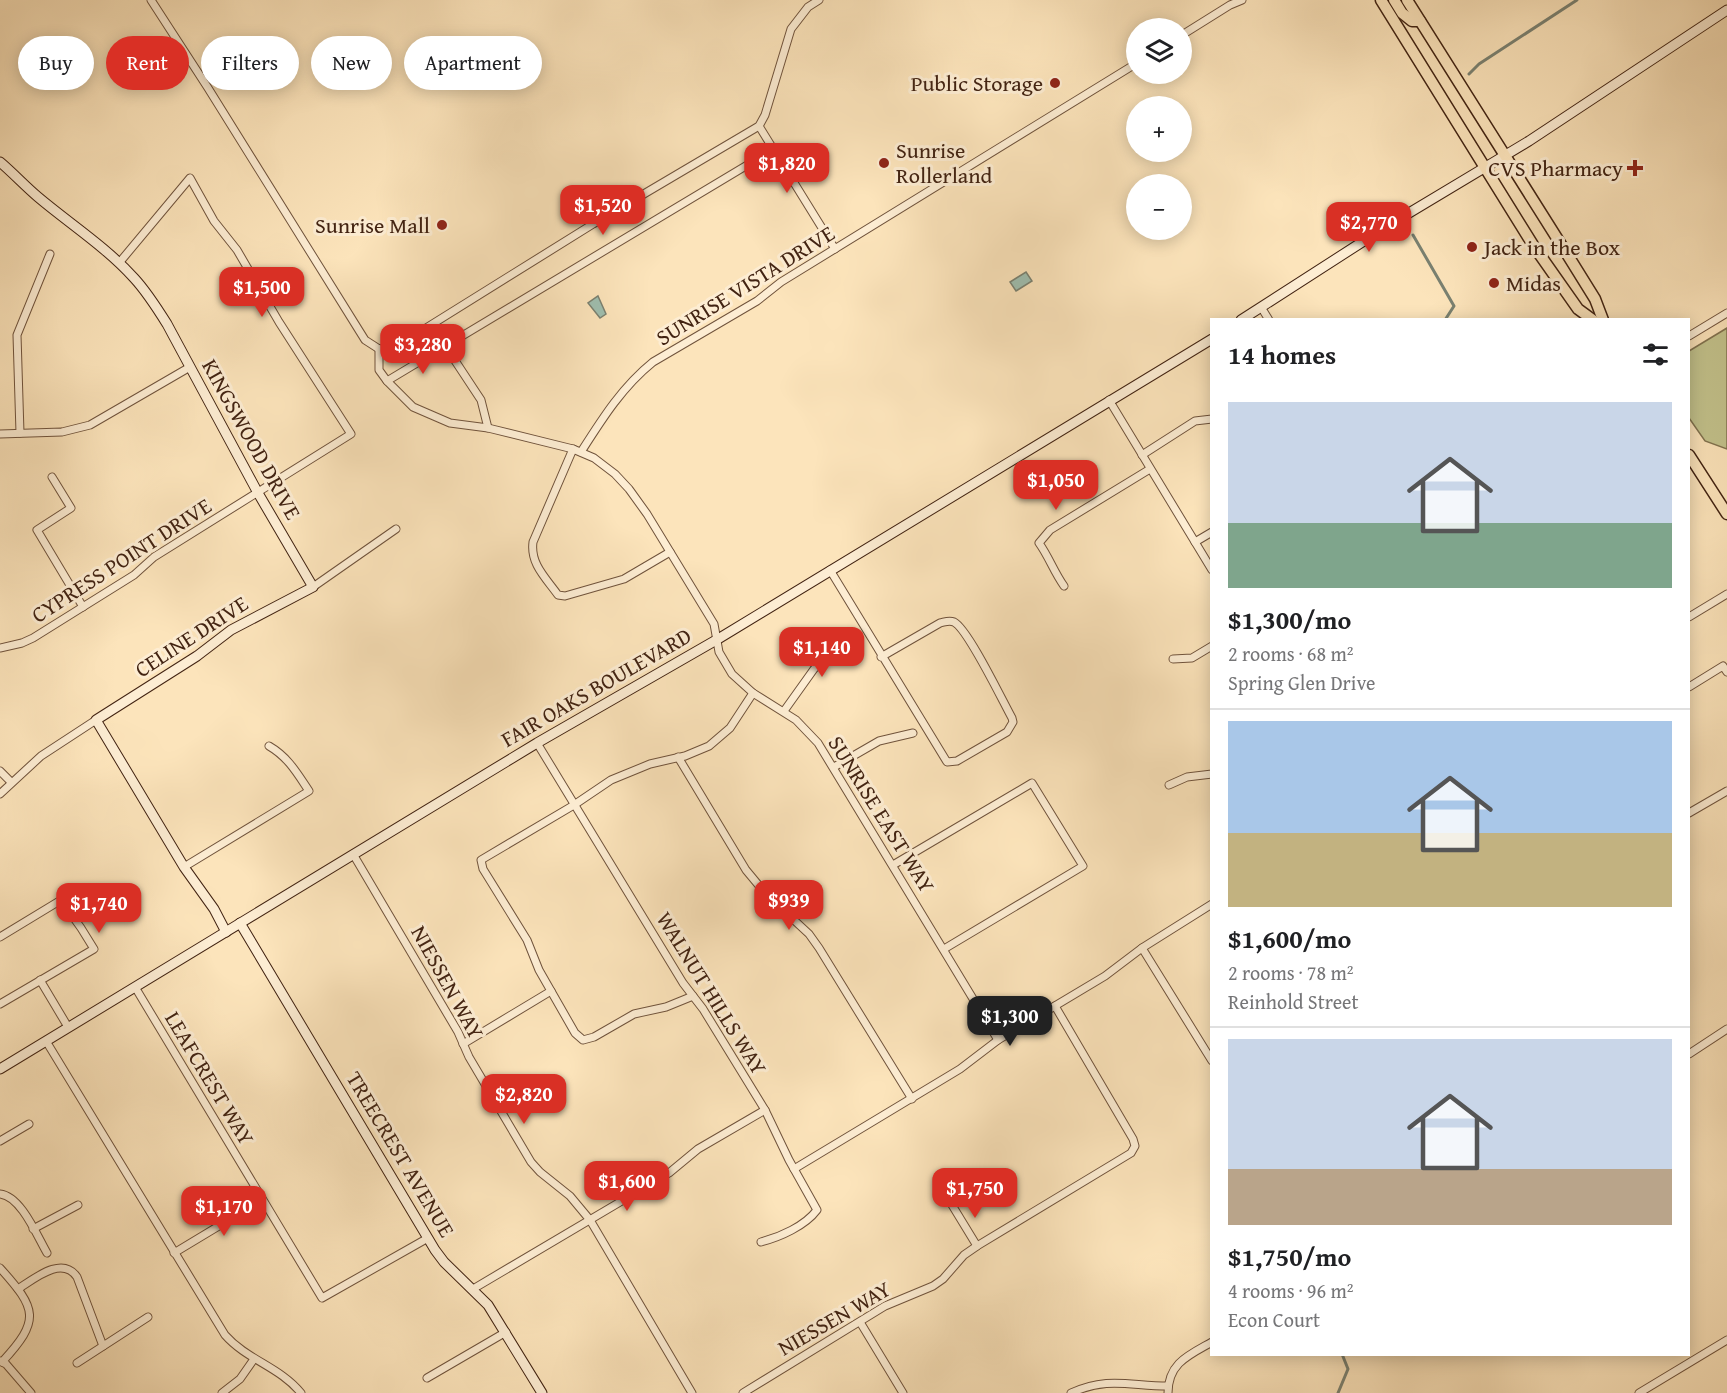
<!DOCTYPE html>
<html lang="en">
<head>
<meta charset="utf-8">
<style>
	:root { --surface:#fff; --page:#f2f2f2; --text:#202124; --muted:#757577; --line:#e0e0e0; --accent:#d93025 }
	body { margin:0; font-family:"Gentium Book Plus",serif; background:var(--page); color:var(--text); height:100vh; display:flex; flex-direction:column; font-size:22px; white-space:nowrap }
	* { box-sizing:border-box; margin:0 }
	p { font-size:20px; color:var(--muted) }
	.icon { flex:none; width:33px; height:33px; fill:none; stroke:currentColor; stroke-width:2; stroke-linecap:round; stroke-linejoin:round }
	.map { position:relative; flex:1; overflow:hidden }
	.details { position:absolute; left:1210px; top:318px; width:480px; height:1038px; display:flex; flex-direction:column; background:var(--surface); border-radius:0px; box-shadow:0 3px 15px #0003 }
	.details>* { flex:none }
	.banner { position:absolute; left:18px; top:36px; width:570px; height:54px; display:flex; gap:12px }
	.controls { position:absolute; left:1126px; top:18px; display:grid; gap:12px }
	.controls a { display:grid; place-items:center; width:66px; height:66px; border-radius:50%; background:var(--surface); box-shadow:0 3px 15px #0003; font-size:30px }
	.price { position:absolute; translate:-50% -51px; padding:0 14px; border-radius:12px; background:var(--accent); color:#fff; font-size:20px; line-height:39px; filter:drop-shadow(0 2px 3px #0008) }
	.price::after { content:''; position:absolute; left:50%; top:36px; width:18px; height:14px; margin-left:-9px; background:inherit; clip-path:polygon(0 0,100% 0,50% 100%) }
	.price.active { background:#222; color:#fff }
	ul { padding:0; list-style:none }
	li { display:grid; align-content:center; gap:12px; height:318px; padding:0 18px }
	li+li { border-top:2px solid var(--line) }
	li span { display:grid; place-items:center; height:186px; border-radius:0px; color:#555 }
	li>.icon { margin-inline-start:auto }
	span .icon { width:108px; height:108px; fill:#fffc; stroke-width:1 }
	li b { font-size:26px }
	h2 { display:flex; justify-content:space-between; align-items:center; height:72px; padding:0 18px; font-size:26px }
	.chip { padding:0 21px; border-radius:27px; background:var(--surface); box-shadow:0 3px 15px #0003; font-size:21px; line-height:54px }
	.chip.active { background:var(--accent); color:#fff }
	.map>svg:first-child { display:block }
</style>
</head>
<body>
<div class="map">
<svg width="1727" height="1393" viewBox="0 0 1727 1393">
	<rect width="100%" height="100%" fill="#fce4bb"/>
	<filter id="stains"><feTurbulence type="fractalNoise" baseFrequency=".00333" numOctaves="4"/><feColorMatrix values="0 0 0 0 .2 0 0 0 0 .09 0 0 0 0 .02 0 0 0 .5 -.17"/></filter>
	<radialGradient id="worn" r=".72"><stop offset=".6" stop-color="#630" stop-opacity="0"/><stop offset="1" stop-color="#630" stop-opacity=".3"/></radialGradient>
	<polygon fill="#c3c38d" stroke="#827350" stroke-width="1.5" points="1727,328 1727,449 1705,441 1689,418 1689,351"/>
	<g fill="#9fbfb0" stroke="#7a8171" stroke-width="1.5">
		<polygon points="1026,272 1032,281 1016,291 1010,282"/>
		<polygon points="598,296 606,314 600,318 588,303"/>
	</g>
	<g fill="none" stroke-linecap="round" stroke-linejoin="round">
		<g stroke="#7a8171" stroke-width="3">
			<polyline points="1469,74 1479,64 1577,0"/>
			<polyline points="1413,235 1454,306 1445,320"/>
			<polyline points="1338,1393 1348,1369 1342,1354"/>
		</g>
		<g stroke="#70533c" stroke-width="9">
			<g id="street">
				<polyline points="151,0 208,88 365,340 379,349 394,348 593,224 759,126 765,115 791,29 808,7 819,0"/>
				<polyline points="1182,35 1230,5 1242,0"/>
				<polyline points="759,126 835,249"/>
				<polyline points="1261,307 1269,320"/>
				<polyline points="1689,336 1727,313"/>
				<polyline points="446,347 481,400 488,428"/>
				<polyline points="379,349 379,370 387,381 413,407 450,423 488,428 573,449 594,458 615,474 629,489 647,514 714,624 719,652 732,674 753,693 796,720 818,743 998,1040"/>
				<polyline points="387,381 774,149"/>
				<polyline points="1109,400 1212,570"/>
				<polyline points="20,433 17,335 50,254"/>
				<polyline points="0,434 62,432 90,425 190,367"/>
				<path d="M573 449 533 542C530 564 546 578 558 595L565 596 624 579 670 552"/>
				<path d="M581 452C602 419 622 387 653 362L757 301 781 282 1137 63"/>
				<polyline points="1142,455 1195,421 1212,419"/>
				<polyline points="52,477 71,508 37,530 83,607"/>
				<polyline points="1195,542 1212,532"/>
				<path d="M830 570 947 762 957 761 1007 732 1013 722 1012 718C1002 700 968 629 954 622 949 620 945 622 940 623L881 657"/>
				<path d="M1064 586C1054 572 1049 557 1039 543L1050 530 1150 469"/>
				<polyline points="313,587 396,529"/>
				<polyline points="1689,617 1727,594"/>
				<polyline points="0,648 22,643 33,638 134,575 154,557 351,434 279,322 237,250 214,221 190,178 119,263"/>
				<polyline points="1173,659 1192,658 1212,646"/>
				<polyline points="1689,687 1723,666 1727,672"/>
				<polyline points="784,711 814,669 824,660 856,641"/>
				<path d="M537 743 683 983 703 1009 765 1110 789 1160 817 1210C805 1226 780 1237 761 1242"/>
				<polyline points="678,757 746,870 766,894 809,934 819,948 912,1099"/>
				<polyline points="834,767 879,741 913,733"/>
				<polyline points="0,771 11,782"/>
				<polyline points="1169,785 1187,777 1212,774"/>
				<polyline points="0,794 41,756 96,720"/>
				<polyline points="1689,813 1727,791"/>
				<polyline points="353,854 458,1032 469,1057 531,1162 540,1172 570,1196 590,1220 692,1393"/>
				<polyline points="893,865 1032,783 1083,866 944,949"/>
				<path d="M184 867 309 791C297 773 288 757 269 746"/>
				<polyline points="0,937 61,900 81,928 94,949 0,1004"/>
				<polyline points="1142,948 1212,1061"/>
				<polyline points="40,980 68,1027"/>
				<polyline points="135,987 322,1298 428,1238"/>
				<polyline points="693,996 666,1007 634,1014 594,1037 583,1040 575,1033 539,970 527,940 483,869 481,860 574,805 611,780 650,764 685,756 709,746 730,728 753,693"/>
				<path d="M46 1041 225 1335C247 1360 280 1367 301 1393"/>
				<polyline points="463,1044 551,991"/>
				<polyline points="1689,1054 1727,1029"/>
				<polyline points="0,1141 29,1124"/>
				<polyline points="794,1169 960,1069 998,1040 1105,976 1142,948 1212,904"/>
				<path d="M0 1194C21 1196 37 1236 47 1253"/>
				<polyline points="952,1205 977,1246"/>
				<polyline points="33,1229 78,1205"/>
				<polyline points="174,1253 262,1200"/>
				<path d="M0 1268C37 1309 41 1320 2 1362"/>
				<path d="M18 1289C34 1279 62 1255 77 1277L103 1346"/>
				<polyline points="473,1289 669,1173 698,1149 765,1110"/>
				<polyline points="860,1322 903,1393"/>
				<polyline points="0,1361 6,1364 31,1393"/>
				<polyline points="77,1363 148,1317"/>
				<polyline points="427,1378 506,1332"/>
				<polyline points="222,1393 240,1379 254,1359"/>
				<polyline points="743,1393 885,1306 933,1286 943,1279 964,1255 977,1246 1131,1153 1135,1146 1133,1139 1055,1006"/>
				<path d="M1071 1393C1108 1376 1130 1386 1168 1386"/>
				<path d="M1168 1393C1168 1363 1189 1355 1212 1342"/>
				<polyline points="1639,1393 1727,1340"/>
			</g>
		</g>
		<g stroke="#422312" stroke-width="11">
			<g id="secondary">
				<path d="M0 162C13 173 25 186 38 197 70 224 106 247 134 278 147 292 157 308 167 324L258 493 313 587 231 630 197 656 96 720 184 867 214 909 226 932"/>
				<polyline points="1241,320 1384,228 1529,141 1727,10"/>
				<polyline points="240,923 435,1250 444,1262 488,1305 542,1393"/>
				<polyline points="0,1069 537,743 718,639 1212,339"/>
			</g>
		</g>
		<g stroke="#422312" stroke-width="13">
			<g id="primary">
				<polyline points="1381,0 1533,245 1578,309 1593,320"/>
				<polyline points="1394,0 1402,13 1412,21 1420,21"/>
				<polyline points="1407,0 1572,262 1595,299 1603,320"/>
				<polyline points="1689,455 1727,514"/>
			</g>
		</g>
		<use href="#street" stroke="#fdedd3" stroke-width="7"/>
		<use href="#secondary" stroke="#fdedd3" stroke-width="9"/>
		<use href="#primary" stroke="#fce4bb" stroke-width="10"/>
	</g>
	<g fill="#8f2418" stroke="#fdedd3" stroke-width="2">
		<circle cx="1055" cy="83" r="6"/>
		<circle cx="884" cy="163" r="6"/>
		<path d="M1632 159h6v6h6v6h-6v6h-6v-6h-6v-6h6z"/>
		<circle cx="442" cy="225" r="6"/>
		<circle cx="1472" cy="247" r="6"/>
		<circle cx="1494" cy="283" r="6"/>
	</g>
	<g text-anchor="middle" stroke-width="6" stroke-linejoin="round" paint-order="stroke">
		<g font-size="22" fill="#422312" stroke="#fdedd3" text-anchor="end">
			<text x="1043" y="91">Public Storage</text>
			<text x="896" y="158" text-anchor="start">Sunrise<tspan x="896" dy="25">Rollerland</tspan></text>
			<text x="1623" y="176">CVS Pharmacy</text>
			<text x="430" y="233">Sunrise Mall</text>
			<text x="1484" y="255" text-anchor="start">Jack in the Box</text>
			<text x="1506" y="291" text-anchor="start">Midas</text>
		</g>
		<g font-size="22" fill="#422312" stroke="#fdedd3">
			<text transform="translate(745 285) rotate(-32)" y="8">SUNRISE VISTA DRIVE</text>
			<text transform="translate(252 439) rotate(61)" y="8">KINGSWOOD DRIVE</text>
			<text transform="translate(121 560) rotate(-33)" y="8">CYPRESS POINT DRIVE</text>
			<text transform="translate(191 636) rotate(-33)" y="8">CELINE DRIVE</text>
			<text transform="translate(596 687) rotate(-30)" y="8">FAIR OAKS BOULEVARD</text>
			<text transform="translate(882 814) rotate(58)" y="8">SUNRISE EAST WAY</text>
			<text transform="translate(448 982) rotate(61)" y="8">NIESSEN WAY</text>
			<text transform="translate(712 993) rotate(58)" y="8">WALNUT HILLS WAY</text>
			<text transform="translate(210 1078) rotate(59)" y="8">LEAFCREST WAY</text>
			<text transform="translate(401 1154) rotate(59)" y="8">TREECREST AVENUE</text>
			<text transform="translate(834 1318) rotate(-30)" y="8">NIESSEN WAY</text>
		</g>
	</g>
	<rect width="100%" height="100%" filter="url(#stains)"/>
	<rect width="100%" height="100%" fill="url(#worn)"/>
</svg>
<div class="controls">
<a><svg class="icon" aria-label="layers" viewBox="0 0 24 24"><path d="M12 4l9 5-9 5-9-5zM3 14l9 5 9-5"/></svg></a>
<a>+</a>
<a>−</a>
</div>
<b class="price" style="left:787px;top:194px">$1,820</b>
<b class="price" style="left:603px;top:236px">$1,520</b>
<b class="price" style="left:1369px;top:253px">$2,770</b>
<b class="price" style="left:262px;top:318px">$1,500</b>
<b class="price" style="left:423px;top:375px">$3,280</b>
<b class="price" style="left:1056px;top:511px">$1,050</b>
<b class="price" style="left:822px;top:678px">$1,140</b>
<b class="price" style="left:789px;top:931px">$939</b>
<b class="price" style="left:99px;top:934px">$1,740</b>
<b class="price active" style="left:1010px;top:1047px">$1,300</b>
<b class="price" style="left:524px;top:1125px">$2,820</b>
<b class="price" style="left:627px;top:1212px">$1,600</b>
<b class="price" style="left:975px;top:1219px">$1,750</b>
<b class="price" style="left:224px;top:1237px">$1,170</b>
<div class="banner">
<a class="chip">Buy</a>
<a class="chip active">Rent</a>
<a class="chip">Filters</a>
<a class="chip">New</a>
<a class="chip">Apartment</a>
</div>
<section class="details">
<h2>14 homes<svg class="icon" aria-label="filters" viewBox="0 0 24 24"><path d="M4 7h16M4 17h16"/><circle cx="9" cy="7" r="2"/><circle cx="15" cy="17" r="2"/></svg></h2>
<ul>
<li><span style="background:linear-gradient(#c9d6e8 65%,#7fa58c 0)"><svg class="icon" aria-label="home" viewBox="0 0 24 24"><path d="M3 11l9-7 9 7M6 9v11h12V9"/></svg></span><div><b>$1,300/mo</b><p>2 rooms · 68 m²</p><p>Spring Glen Drive</p></div></li>
<li><span style="background:linear-gradient(#a9c7e8 60%,#c2b280 0)"><svg class="icon" aria-label="home" viewBox="0 0 24 24"><path d="M3 11l9-7 9 7M6 9v11h12V9"/></svg></span><div><b>$1,600/mo</b><p>2 rooms · 78 m²</p><p>Reinhold Street</p></div></li>
<li><span style="background:linear-gradient(#c9d6e8 70%,#b9a48a 0)"><svg class="icon" aria-label="home" viewBox="0 0 24 24"><path d="M3 11l9-7 9 7M6 9v11h12V9"/></svg></span><div><b>$1,750/mo</b><p>4 rooms · 96 m²</p><p>Econ Court</p></div></li>
</ul>
</section>
</div>
</body>
</html>
